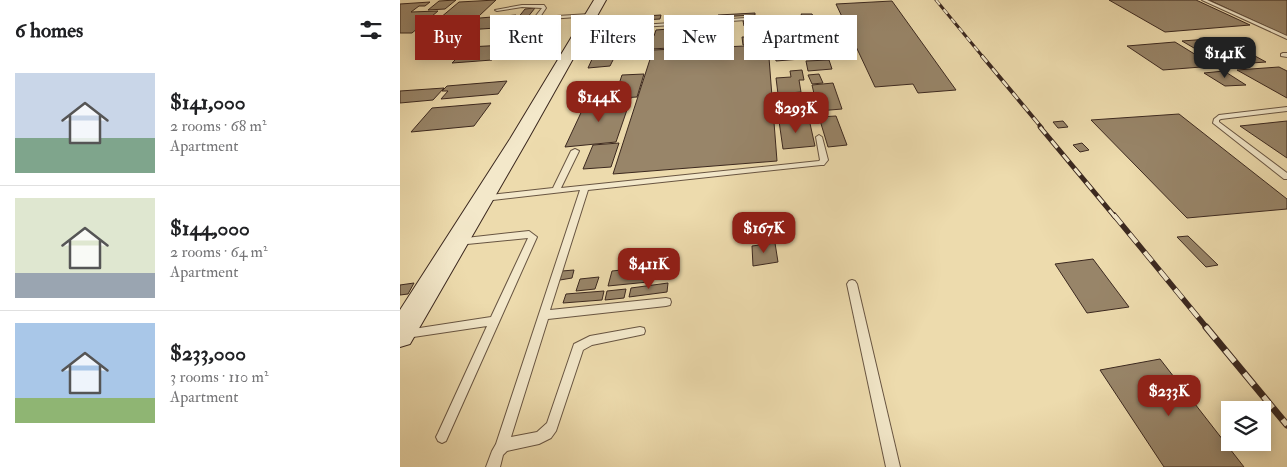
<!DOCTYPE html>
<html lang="en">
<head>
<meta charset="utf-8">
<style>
	:root { --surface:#fff; --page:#f2f2f2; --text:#202124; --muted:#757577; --line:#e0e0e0; --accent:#8f2418 }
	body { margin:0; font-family:"IM FELL Double Pica",serif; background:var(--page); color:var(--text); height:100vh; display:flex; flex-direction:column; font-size:19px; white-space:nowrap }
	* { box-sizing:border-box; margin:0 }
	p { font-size:16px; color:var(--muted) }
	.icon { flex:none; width:28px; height:28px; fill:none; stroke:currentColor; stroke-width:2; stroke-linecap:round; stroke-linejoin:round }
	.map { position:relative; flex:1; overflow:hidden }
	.details { display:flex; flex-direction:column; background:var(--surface); width:400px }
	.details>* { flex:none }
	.banner { position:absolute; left:15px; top:15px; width:475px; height:45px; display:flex; gap:10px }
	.fabs { position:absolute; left:821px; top:401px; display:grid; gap:10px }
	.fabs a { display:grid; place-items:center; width:50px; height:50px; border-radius:0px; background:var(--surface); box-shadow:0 2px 12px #0003; font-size:25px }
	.price { position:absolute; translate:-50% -42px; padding:0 11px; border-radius:10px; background:var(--accent); color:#fff; font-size:16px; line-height:32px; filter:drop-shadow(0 1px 2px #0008) }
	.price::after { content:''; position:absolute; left:50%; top:30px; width:15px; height:11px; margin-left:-8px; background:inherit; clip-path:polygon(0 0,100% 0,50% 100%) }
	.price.current { background:#222; color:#fff }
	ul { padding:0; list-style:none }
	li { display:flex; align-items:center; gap:15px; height:125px; padding:0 15px }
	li+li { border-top:1px solid var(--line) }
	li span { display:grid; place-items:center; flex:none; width:140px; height:100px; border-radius:0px; color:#555 }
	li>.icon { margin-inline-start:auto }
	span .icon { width:60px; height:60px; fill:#fffc; stroke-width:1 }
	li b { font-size:21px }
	h2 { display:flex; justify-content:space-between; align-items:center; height:60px; padding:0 15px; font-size:21px }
	.chip { padding:0 18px; border-radius:0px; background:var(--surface); box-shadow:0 2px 12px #0003; font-size:18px; line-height:45px }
	.chip.current { background:var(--accent); color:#fff }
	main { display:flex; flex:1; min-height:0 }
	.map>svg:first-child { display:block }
</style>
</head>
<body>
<main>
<section class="details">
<h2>6 homes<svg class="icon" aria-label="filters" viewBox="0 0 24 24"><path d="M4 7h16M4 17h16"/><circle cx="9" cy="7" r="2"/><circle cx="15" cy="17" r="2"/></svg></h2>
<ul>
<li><span style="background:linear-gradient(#c9d6e8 65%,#7fa58c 0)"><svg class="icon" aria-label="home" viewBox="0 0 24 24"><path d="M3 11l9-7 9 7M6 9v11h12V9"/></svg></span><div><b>$141,000</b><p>2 rooms · 68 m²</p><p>Apartment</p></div></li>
<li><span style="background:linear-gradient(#dfe7d0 75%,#9aa5b1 0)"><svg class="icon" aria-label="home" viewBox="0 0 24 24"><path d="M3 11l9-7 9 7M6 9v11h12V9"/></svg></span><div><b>$144,000</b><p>2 rooms · 64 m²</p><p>Apartment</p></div></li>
<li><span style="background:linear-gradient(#a9c7e8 75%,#8fb573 0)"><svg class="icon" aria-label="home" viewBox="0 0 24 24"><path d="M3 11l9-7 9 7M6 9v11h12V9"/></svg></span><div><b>$233,000</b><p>3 rooms · 110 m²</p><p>Apartment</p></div></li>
</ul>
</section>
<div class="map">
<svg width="887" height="467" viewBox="0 0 887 467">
	<rect width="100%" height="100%" fill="#eddbad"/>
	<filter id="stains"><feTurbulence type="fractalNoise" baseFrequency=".004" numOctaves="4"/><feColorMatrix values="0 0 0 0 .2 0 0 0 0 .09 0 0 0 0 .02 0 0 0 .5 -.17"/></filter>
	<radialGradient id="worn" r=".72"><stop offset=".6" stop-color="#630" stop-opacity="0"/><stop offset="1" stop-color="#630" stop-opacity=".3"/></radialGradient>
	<g fill="#988569" stroke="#3b281f">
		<polygon points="56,0 45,9 28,10 39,1"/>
		<polygon points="96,0 63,31 21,34 59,2"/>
		<polygon points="709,0 796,0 850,25 765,32"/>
		<polygon points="809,0 887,0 887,36"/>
		<polygon points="492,1 556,90 518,93 513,84 475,87 436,4"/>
		<polygon points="30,2 25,6 19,6 11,12 38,11 12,33 0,33 0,4"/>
		<polygon points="135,8 127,18 117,19 125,9"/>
		<polygon points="355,13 355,15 318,17 318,15"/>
		<polygon points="401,14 412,14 415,19 404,20"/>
		<polygon points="116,15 111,22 115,21 110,27 67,30 80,18"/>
		<polygon points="261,15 260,19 209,22 211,18"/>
		<polygon points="143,20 153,20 146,29 136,30"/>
		<polygon points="359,20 360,25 344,26 343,21"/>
		<polygon points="387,24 391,42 343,45 342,37 347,37 347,30 352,30 351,27"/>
		<polygon points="308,26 307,36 312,36 311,41 307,41 306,46 233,50 238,37 254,36 256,30"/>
		<polygon points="418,27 420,33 405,34 403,28"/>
		<polygon points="226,28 223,37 227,36 221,51 194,52 207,29"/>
		<polygon points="822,38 866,62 823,65 782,41"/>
		<polygon points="775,42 814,66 763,70 727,46"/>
		<polygon points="391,43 394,52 399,51 401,59 376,61 373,45"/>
		<polygon points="424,43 427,56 404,58 402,45"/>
		<polygon points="106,45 92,60 52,63 68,47"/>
		<polygon points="368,45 377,161 213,174 253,50"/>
		<polygon points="215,56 210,66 188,68 193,57"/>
		<polygon points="429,60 432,69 408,71 406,61"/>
		<polygon points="879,67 887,71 887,98 837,70"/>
		<polygon points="402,70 404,80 399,80 401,92 378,94 376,78 391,77 390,71"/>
		<polygon points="824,71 846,85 825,86 804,73"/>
		<polygon points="244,74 237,97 203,99 207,88 218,87 222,75"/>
		<polygon points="419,74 423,83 412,84 408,75"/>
		<polygon points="107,81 98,94 41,99 48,91 42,91 47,86"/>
		<polygon points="195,82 189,96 181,97 187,83"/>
		<polygon points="433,83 442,109 418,111 412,85"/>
		<polygon points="44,88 33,100 0,103 0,91"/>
		<polygon points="407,95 409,117 382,119 382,97"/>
		<polygon points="231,98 216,142 165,147 186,102"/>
		<polygon points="91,103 74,126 11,132 32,108"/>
		<polygon points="779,114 887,199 887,209 787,218 691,120"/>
		<polygon points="436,116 447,145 428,147 419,117"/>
		<polygon points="409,119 415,146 383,149 379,121"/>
		<polygon points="663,121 668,127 658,128 653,122"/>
		<polygon points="887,121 887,158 840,126"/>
		<polygon points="219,143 211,167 183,169 193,145"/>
		<polygon points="682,143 689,150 680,152 673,145"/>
		<polygon points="788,236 818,265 806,267 777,237"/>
		<polygon points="375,243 378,262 353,266 352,246"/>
		<polygon points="693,259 729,307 687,313 655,264"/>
		<polygon points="250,267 248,282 208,286 212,271"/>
		<polygon points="174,270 172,278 160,280 162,271"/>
		<polygon points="199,277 195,289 176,291 180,279"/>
		<polygon points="14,283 8,294 0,295 0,285"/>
		<polygon points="268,283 267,292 229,297 231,288"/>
		<polygon points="226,289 224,298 205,300 207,291"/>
		<polygon points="204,291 202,300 163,303 166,294"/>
		<polygon points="760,359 844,467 764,467 700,370"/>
	</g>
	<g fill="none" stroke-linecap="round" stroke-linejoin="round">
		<g stroke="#685542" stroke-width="2">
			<g id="lane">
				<polygon points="802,0 807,0 887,36 887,39"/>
				<polygon points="122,5 144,5 146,8 140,17 190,14 192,15 190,16 136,20 117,26 115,25 115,24 134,18 142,8 122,7 97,11 95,10"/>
				<polygon points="374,16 376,16 376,18 242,27 234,48 231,50 228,48 237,28 181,31 179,30 181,29"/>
				<polygon points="883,53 887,53 887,57 881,56 881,54"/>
				<polygon points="887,107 887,111 821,119 819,120 819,122 887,173 887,179 884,179 813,123 814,119 819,115"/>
				<polygon points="419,135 422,137 428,160 424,165 421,165 188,190 150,310 266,298 270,299 271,302 270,305 266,306 148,319 111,437 137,432 147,423 174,344 190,336 240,327 244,328 245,331 244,334 240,335 192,345 183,350 156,431 151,438 139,444 107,451 103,455 100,467 86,467 92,451 96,444 180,190 84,201 80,198 81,196 153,188 171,151 175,149 179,151 161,188 419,161 420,160 416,137"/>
				<polygon points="129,231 137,237 46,441 42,443 38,441 36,437 38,433 87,326 0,339 0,331 91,317 128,238 57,245 53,242 57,239"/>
				<polygon points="452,280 455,281 457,284 500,467 486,467 447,284 449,281"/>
			</g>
		</g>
		<g stroke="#3b281f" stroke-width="2">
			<polygon id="secondary" points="194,0 206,0 128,139 10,344 0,347 0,310 110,139"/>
		</g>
		<use href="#lane" fill="#f3e8ca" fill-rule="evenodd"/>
		<use href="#secondary" fill="#f3e8ca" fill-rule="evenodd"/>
		<g stroke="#3b281f" stroke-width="3">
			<polyline id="rail-far4" points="536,0 583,57"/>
		</g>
		<g stroke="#3b281f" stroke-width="4">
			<polyline id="rail-far3" points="582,56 642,128"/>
		</g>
		<g stroke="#3b281f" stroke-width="5">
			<polyline id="rail-far2" points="640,127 715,217"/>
		</g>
		<g stroke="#3b281f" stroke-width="5.5">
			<polyline id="rail-far1" points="714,215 807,328"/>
		</g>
		<g stroke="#3b281f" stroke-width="7">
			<polyline id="rail" points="806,327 887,425"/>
		</g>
		<use href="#rail-far4" stroke="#f3e8ca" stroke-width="2" stroke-dasharray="6" stroke-linecap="butt"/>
		<use href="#rail-far3" stroke="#f3e8ca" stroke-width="2.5" stroke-dasharray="8" stroke-linecap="butt"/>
		<use href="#rail-far2" stroke="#f3e8ca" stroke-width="3" stroke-dasharray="9" stroke-linecap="butt"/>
		<use href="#rail-far1" stroke="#f3e8ca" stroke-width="4" stroke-dasharray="12" stroke-linecap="butt"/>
		<use href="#rail" stroke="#f3e8ca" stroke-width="5" stroke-dasharray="15" stroke-linecap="butt"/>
	</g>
	<rect width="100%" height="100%" filter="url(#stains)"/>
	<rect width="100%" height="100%" fill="url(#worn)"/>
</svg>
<div class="fabs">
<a><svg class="icon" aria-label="layers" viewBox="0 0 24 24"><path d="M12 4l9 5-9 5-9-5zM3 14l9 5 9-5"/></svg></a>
</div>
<b class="price current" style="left:825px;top:79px">$141K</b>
<b class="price" style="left:199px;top:123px">$144K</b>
<b class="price" style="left:396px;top:134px">$293K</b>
<b class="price" style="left:364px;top:254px">$167K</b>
<b class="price" style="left:249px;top:290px">$411K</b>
<b class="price" style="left:769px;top:417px">$233K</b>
<div class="banner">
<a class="chip current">Buy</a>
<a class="chip">Rent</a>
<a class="chip">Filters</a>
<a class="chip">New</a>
<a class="chip">Apartment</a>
</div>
</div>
</main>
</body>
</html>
